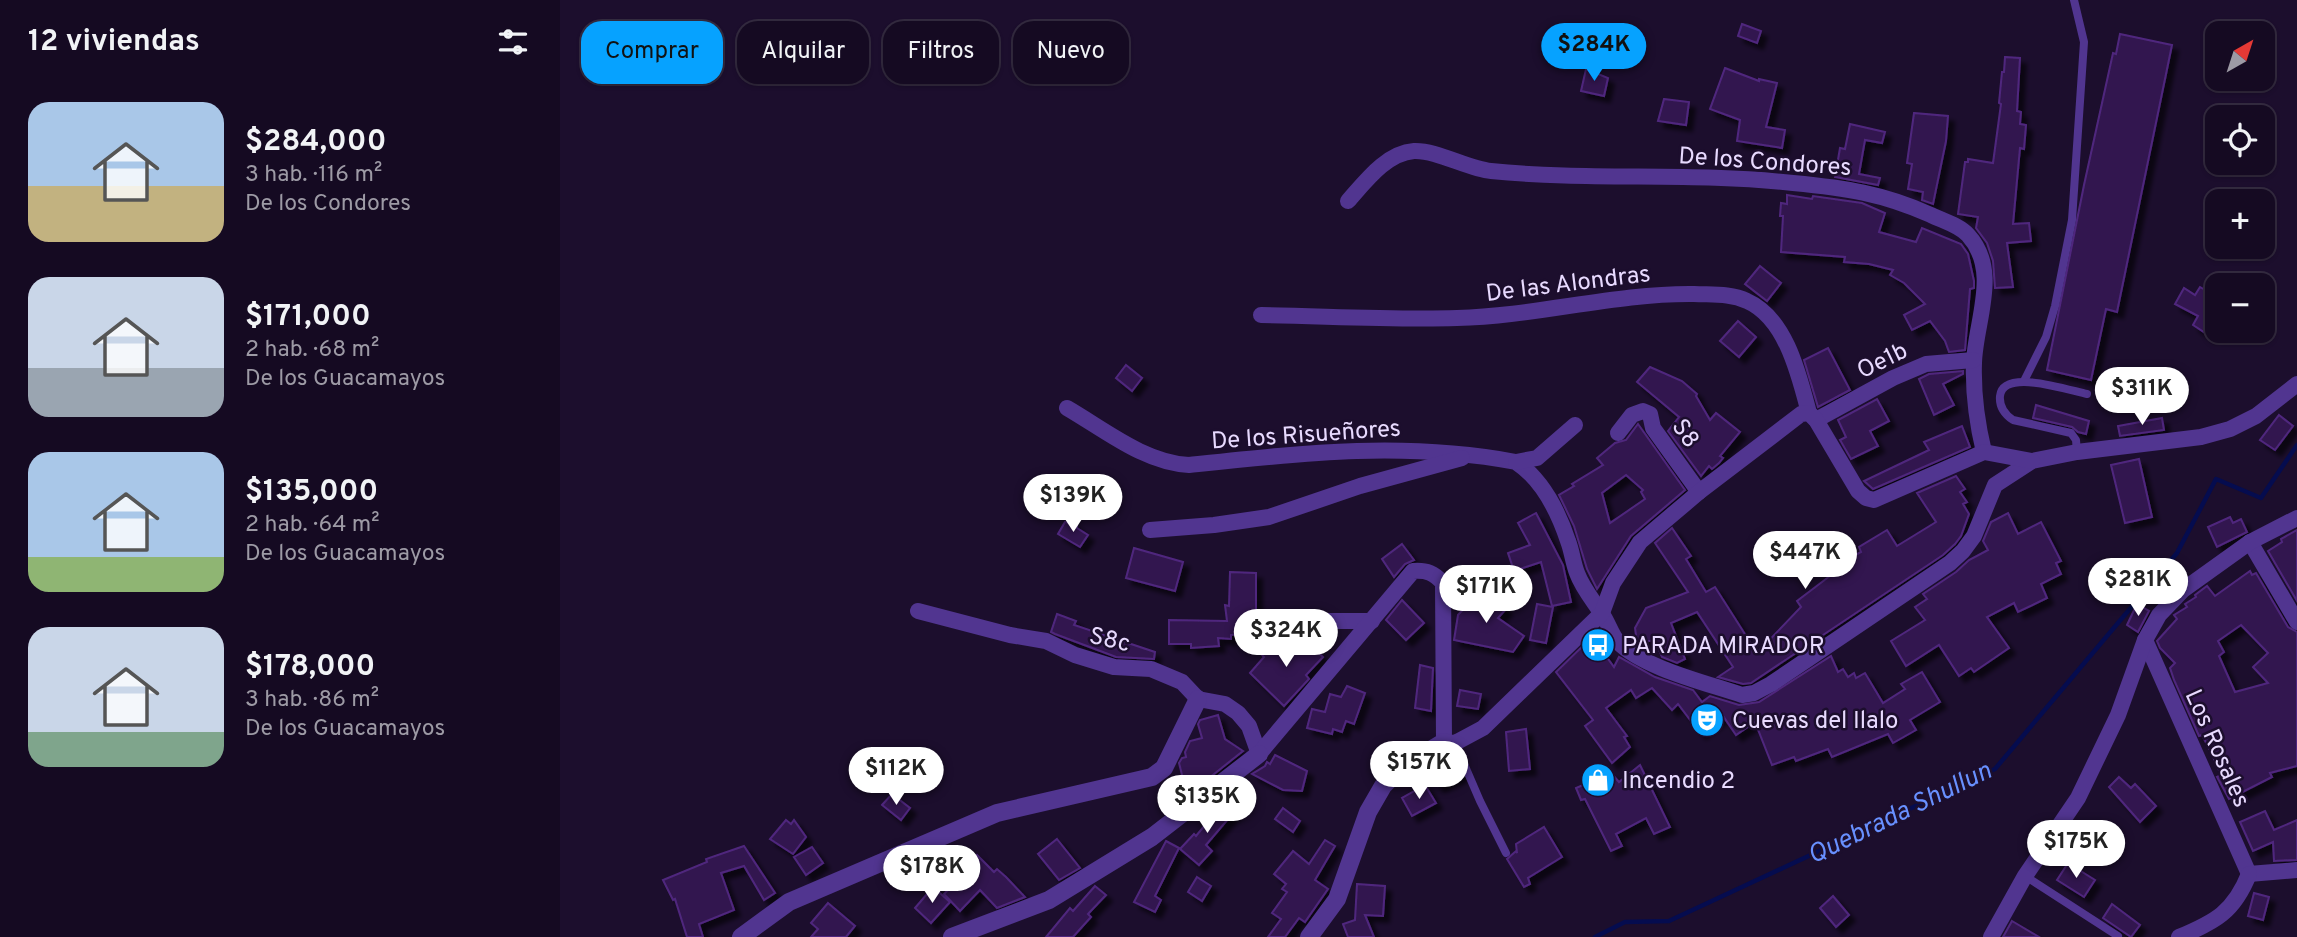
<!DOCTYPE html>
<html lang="es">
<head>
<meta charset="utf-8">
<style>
	:root { --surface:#150a22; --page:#1e132a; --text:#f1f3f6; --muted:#9d9aa5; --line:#342b40; --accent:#06a2ff }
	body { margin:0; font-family:Overpass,sans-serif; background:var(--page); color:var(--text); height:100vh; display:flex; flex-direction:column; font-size:26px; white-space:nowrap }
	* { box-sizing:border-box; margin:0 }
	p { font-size:23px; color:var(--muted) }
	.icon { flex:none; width:38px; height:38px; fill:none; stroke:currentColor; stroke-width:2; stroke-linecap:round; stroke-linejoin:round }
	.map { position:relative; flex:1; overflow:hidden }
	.drawer { display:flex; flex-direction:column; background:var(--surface); width:560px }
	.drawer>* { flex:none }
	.top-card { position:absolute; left:21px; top:21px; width:665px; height:63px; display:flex; gap:14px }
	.needle { width:46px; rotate:39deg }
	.controls { position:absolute; left:1645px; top:21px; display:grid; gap:14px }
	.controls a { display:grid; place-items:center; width:70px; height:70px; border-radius:14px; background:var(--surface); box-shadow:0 2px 5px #0004,0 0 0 2px var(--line); font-size:35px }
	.price { position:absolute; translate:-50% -60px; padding:0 16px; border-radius:24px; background:#fff; color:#222; font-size:23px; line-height:46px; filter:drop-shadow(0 2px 4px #0008) }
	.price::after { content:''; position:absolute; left:50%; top:42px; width:21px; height:16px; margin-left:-10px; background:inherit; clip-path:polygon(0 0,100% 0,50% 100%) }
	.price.current { background:var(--accent); color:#111 }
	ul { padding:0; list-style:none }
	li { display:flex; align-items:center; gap:21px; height:175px; padding:0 28px }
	li span { display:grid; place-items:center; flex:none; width:196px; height:140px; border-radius:21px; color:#555 }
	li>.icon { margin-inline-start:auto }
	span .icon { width:84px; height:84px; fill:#fffc; stroke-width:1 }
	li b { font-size:30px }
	h2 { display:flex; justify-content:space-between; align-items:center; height:84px; padding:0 28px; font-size:30px }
	.pill { padding:0 24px; border-radius:21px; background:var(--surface); box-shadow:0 2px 5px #0004,0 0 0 2px var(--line); font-size:24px; line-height:63px }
	.pill.current { background:var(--accent); color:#111 }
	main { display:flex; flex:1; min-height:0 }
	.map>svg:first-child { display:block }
</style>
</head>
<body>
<main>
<section class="drawer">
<h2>12 viviendas<svg class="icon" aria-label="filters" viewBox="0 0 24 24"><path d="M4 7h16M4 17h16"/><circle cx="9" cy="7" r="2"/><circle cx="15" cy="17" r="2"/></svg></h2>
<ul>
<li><span style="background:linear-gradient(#a9c7e8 60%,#c2b280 0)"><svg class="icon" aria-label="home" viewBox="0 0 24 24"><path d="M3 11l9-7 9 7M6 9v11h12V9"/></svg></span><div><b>$284,000</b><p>3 hab. · 116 m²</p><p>De los Condores</p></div></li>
<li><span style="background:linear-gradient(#c9d6e8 65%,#9aa5b1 0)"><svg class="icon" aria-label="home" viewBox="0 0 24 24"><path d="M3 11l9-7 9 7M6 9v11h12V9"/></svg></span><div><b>$171,000</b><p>2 hab. · 68 m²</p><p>De los Guacamayos</p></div></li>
<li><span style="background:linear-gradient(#a9c7e8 75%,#8fb573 0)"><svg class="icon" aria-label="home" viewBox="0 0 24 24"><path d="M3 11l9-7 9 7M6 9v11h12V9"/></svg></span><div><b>$135,000</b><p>2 hab. · 64 m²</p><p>De los Guacamayos</p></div></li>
<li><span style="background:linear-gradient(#c9d6e8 75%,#7fa58c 0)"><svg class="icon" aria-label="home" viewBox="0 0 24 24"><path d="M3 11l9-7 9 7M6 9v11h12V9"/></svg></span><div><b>$178,000</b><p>3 hab. · 86 m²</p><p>De los Guacamayos</p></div></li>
</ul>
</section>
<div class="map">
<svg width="1737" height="937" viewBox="0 0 1737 937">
	<defs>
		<filter id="shadow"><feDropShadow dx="6" dy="6" stdDeviation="2" flood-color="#0009"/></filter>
	</defs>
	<rect width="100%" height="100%" fill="#1c0e2d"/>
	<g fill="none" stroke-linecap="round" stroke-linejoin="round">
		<polyline stroke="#050c4f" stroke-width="4.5" points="1035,937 1065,922 1109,921 1435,769 1617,553 1656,479 1701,498 1737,445"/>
	</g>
	<g fill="#331850" stroke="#50287e" stroke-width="2" fill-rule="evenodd" filter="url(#shadow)">
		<polygon points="1182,24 1201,31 1197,43 1178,36"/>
		<polygon points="1560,34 1612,45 1557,312 1546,309 1531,380 1487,370 1524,185 1553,53 1556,54"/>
		<polygon points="1445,57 1460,58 1457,111 1461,112 1460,124 1466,125 1464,149 1460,148 1453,224 1469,223 1471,241 1447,243 1453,287 1435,288 1433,261 1427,243 1416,228 1418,217 1398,214 1405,162 1408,162 1408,159 1433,163 1441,104 1439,103 1442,72 1444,72"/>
		<polygon points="1165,68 1199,81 1199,79 1217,83 1206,127 1225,130 1222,148 1177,141 1180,120 1150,109"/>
		<polygon points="1026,69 1048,78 1044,96 1021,91"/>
		<polygon points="1104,99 1129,102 1126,125 1098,121"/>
		<polygon points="1354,113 1388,116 1386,141 1373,204 1362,200 1363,192 1348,189 1352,164 1347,163"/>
		<polygon points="1290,124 1325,132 1322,143 1305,140 1299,174 1320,178 1318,185 1275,177 1280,148 1285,149"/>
		<polygon points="1227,195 1252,199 1253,196 1302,203 1325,213 1319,232 1356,242 1362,228 1401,244 1408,254 1414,281 1414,288 1410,289 1405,350 1389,352 1385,341 1370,321 1352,330 1344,315 1365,304 1344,283 1330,275 1333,270 1309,264 1284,262 1285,257 1221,252 1223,216 1220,216 1221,203 1227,204"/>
		<polygon points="1200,266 1221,283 1207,301 1185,284"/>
		<polygon points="1640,287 1657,297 1657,323 1650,336 1633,325 1638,316 1615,304 1624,288 1635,295"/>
		<polygon points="1178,321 1196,337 1179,357 1160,341"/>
		<polygon points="1268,348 1290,390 1258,407 1244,360"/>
		<polygon points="566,365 582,378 572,391 556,378"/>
		<polygon points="1090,367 1122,381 1137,394 1136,396 1150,420 1156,413 1180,432 1160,456 1163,458 1159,463 1152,469 1149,466 1141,476 1108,431 1119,417 1077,382"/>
		<polygon points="1403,371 1403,374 1383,384 1394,405 1374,415 1359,379 1369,374"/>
		<polygon points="1317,399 1329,421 1310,431 1318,446 1291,459 1280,440 1286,437 1278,420"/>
		<polygon points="1476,405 1529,421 1526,434 1518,432 1512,427 1473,418"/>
		<polygon points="1719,415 1733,426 1715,450 1700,440"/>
		<polygon points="1602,418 1604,430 1560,436 1558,426"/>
		<path d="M1078 424 1125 490 1071 536 1037 589 1027 569 1014 526 999 495 1014 486 1012 484 1043 465 1037 458 1055 443 1066 440ZM1066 475 1083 490 1081 492 1085 499 1050 523 1042 493Z"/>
		<polygon points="1402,426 1410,447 1313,489 1304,481 1369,450 1364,442"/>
		<polygon points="1579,459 1592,517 1565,523 1551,465"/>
		<polygon points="1396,476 1405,489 1400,492 1407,502 1403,504 1409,514 1401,536 1395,544 1383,555 1191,683 1183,684 1158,677 1173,667 1137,612 1111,623 1125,659 1117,663 1102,657 1095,640 1077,643 1075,628 1086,608 1128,592 1095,543 1112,528 1131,556 1126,559 1146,592 1155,587 1197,653 1241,607 1237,601 1287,563 1286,560 1301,552 1299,547 1327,530 1337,546 1376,522 1357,493"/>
		<polygon points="976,513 1003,565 1011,602 992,606 981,562 954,571 948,553 970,545 958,523"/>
		<polygon points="1448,513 1458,534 1481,522 1501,561 1496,563 1501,574 1481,584 1487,598 1458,612 1454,603 1427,617 1449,648 1414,672 1411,668 1399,676 1379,645 1346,666 1331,641 1365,620 1355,607 1367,599 1363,594 1396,572 1409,560 1428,550 1423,541 1431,522"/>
		<polygon points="1670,517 1673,523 1681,519 1687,532 1657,547 1648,527"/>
		<polygon points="505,522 517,525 517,528 528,535 520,547 498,534"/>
		<polygon points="1737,530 1737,601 1708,551 1722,542 1721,539"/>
		<polygon points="842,544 854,560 845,564 834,577 822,559"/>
		<polygon points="574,548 623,562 615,591 566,578"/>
		<path d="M1690 571 1692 575 1696 573 1728 627 1737 632V766L1710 773 1712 777 1669 799 1657 777 1661 775 1651 752 1642 735 1639 736 1614 680 1610 668 1615 663 1600 648 1597 641 1617 619 1614 615 1627 607 1625 604 1636 597 1635 595 1647 586 1655 596ZM1681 625 1708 653 1693 667 1708 683 1675 692 1659 656 1664 652 1658 641Z"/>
		<polygon points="670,572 696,573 696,616 706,614 703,624 705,630 671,635 671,639 658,638 659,646 631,648 631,644 609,644 609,620 667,621 665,605 669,606"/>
		<polygon points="922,588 946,609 938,618 964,636 953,652 894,640 898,615"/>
		<polygon points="842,600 864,623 846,640 826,620"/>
		<polygon points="977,604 993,607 986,643 970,640"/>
		<polygon points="1577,604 1589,611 1578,632 1567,625"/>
		<polygon points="497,614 516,621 514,625 595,652 594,659 556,657 495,634 491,632"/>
		<polygon points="739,634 763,657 746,675 749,679 724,706 690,673 704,657 702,655 713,643 725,654"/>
		<polygon points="1032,637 1054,667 1059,657 1095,677 1133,690 1142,702 1150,696 1179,705 1199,702 1271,656 1278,672 1283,669 1288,677 1294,673 1296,678 1305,673 1323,703 1345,689 1341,684 1362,672 1380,702 1350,720 1356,730 1333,743 1328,734 1272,757 1268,749 1236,761 1234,757 1212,765 1195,722 1176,735 1163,716 1140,733 1118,704 1112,710 1092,688 1076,698 1071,690 1046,708 1067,736 1064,737 1070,747 1052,763 1025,726 1033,720 996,672"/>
		<polygon points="860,665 873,668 871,711 855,708"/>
		<polygon points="787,686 805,693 794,724 786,721 782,732 773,729 772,734 747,728 752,709 765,712 770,694 781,697"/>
		<polygon points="900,690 921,694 918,709 897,706"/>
		<polygon points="658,715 665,739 683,751 644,782 625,787 619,763 622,758 626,757 625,752 630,741 642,738 638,724 640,720"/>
		<polygon points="966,729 970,769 949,771 946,732"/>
		<polygon points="715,755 747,771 742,791 723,790 692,774 705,766 707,762 710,764"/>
		<polygon points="895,760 902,775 878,786 871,771"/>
		<polygon points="1080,765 1110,827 1094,834 1086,818 1056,834 1062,846 1051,851 1025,799 1021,800 1016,788 1051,773 1059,782"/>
		<polygon points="1559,777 1571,788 1575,784 1596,806 1580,822 1549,787"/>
		<polygon points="865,785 876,803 852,816 842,798"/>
		<polygon points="332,794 350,808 341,820 322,805"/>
		<polygon points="664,802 675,811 646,845 652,851 639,865 620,849 634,834 636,836"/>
		<polygon points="723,808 740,821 733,832 715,819"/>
		<polygon points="1705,811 1714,830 1737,820 1737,860 1714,861 1713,842 1693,851 1680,822"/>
		<polygon points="226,820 231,824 234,820 246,837 233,854 210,839"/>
		<polygon points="984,827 1002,857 968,878 970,884 964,887 947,859 956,851 957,853 956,844"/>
		<polygon points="497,839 520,868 499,880 478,854"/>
		<polygon points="765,840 775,846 755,880 768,889 745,922 739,918 725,937 708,937 721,919 712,913 727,892 722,889 726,884 714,874 733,851 749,864"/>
		<polygon points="606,841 619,848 595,896 601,900 595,912 574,902"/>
		<polygon points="184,846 215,893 204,900 184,866 161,873 174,910 139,924 143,937 127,937 115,899 113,900 103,880 147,862 146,859"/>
		<polygon points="252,847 263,863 246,875 234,857"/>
		<polygon points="417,855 434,872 437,869 446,877 465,897 437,908 420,890 400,911 384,894 404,874 401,871"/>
		<polygon points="1508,863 1535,880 1524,897 1497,880"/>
		<polygon points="637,877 651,886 642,901 628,892"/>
		<polygon points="797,884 825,886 823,916 805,915 814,937 788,937 783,924 795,920"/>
		<polygon points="535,886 546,895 528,914 531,917 513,937 486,937 510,908 513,911"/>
		<polygon points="373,887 390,902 371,923 355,908"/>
		<polygon points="1694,893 1709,897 1703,920 1688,916"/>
		<polygon points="1273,896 1289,915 1276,927 1260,908"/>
		<polygon points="268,903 295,926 286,937 251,937 258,929 251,923"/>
		<polygon points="1552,904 1580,925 1571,937 1543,918"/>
		<polygon points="1452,921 1479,937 1443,937"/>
	</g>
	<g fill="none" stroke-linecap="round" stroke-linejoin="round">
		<g stroke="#513590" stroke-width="8">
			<polyline points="1464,381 1486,337 1495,306 1512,220 1524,42 1514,0"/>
			<path d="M1517 452 1516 440 1511 433 1453 420C1444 414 1439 407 1440 396 1443 368 1508 390 1527 394"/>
			<polyline points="895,743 920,801 946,853"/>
			<polyline points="1465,876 1558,936"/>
		</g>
		<g stroke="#513590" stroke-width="16">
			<path d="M788 201C805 182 826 153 854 151 877 150 908 169 931 171 1031 181 1132 172 1233 183 1285 188 1322 193 1371 215 1383 221 1399 225 1408 235 1441 271 1415 322 1414 363 1413 392 1417 423 1424 452"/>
			<path d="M701 315C766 316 832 320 897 318 977 316 1055 293 1134 294 1152 295 1170 293 1187 301 1226 318 1239 375 1249 413"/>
			<path d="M507 408C545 430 585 463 629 465 741 453 844 441 956 462 983 480 998 511 1008 541 1012 551 1013 563 1017 573 1023 589 1033 600 1042 614 1048 622 1051 634 1058 642 1083 668 1147 683 1182 695L1194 693 1211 684 1390 563 1403 551 1414 536 1435 485 1472 461 1517 452 1641 437 1670 429 1696 416 1737 384"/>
			<polyline points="1256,420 1333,378 1366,364 1413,360"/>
			<polyline points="1058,433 1072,415 1083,411 1090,414 1093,428 1139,492"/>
			<polyline points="956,462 977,458 1015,425"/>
			<polyline points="590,530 654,525 709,517 800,486 902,458"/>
			<polyline points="1690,542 1737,622"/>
			<polyline points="358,611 450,635 486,641 515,655 554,667 591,669 622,682 638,699 665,704 678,713 689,726 699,754"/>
			<polyline points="713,624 763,621 812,621"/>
			<polyline points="1585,640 1689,874"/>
			<path d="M699 754 853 571C867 570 874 573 883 583L884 742 895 743 923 728 1042 613 1053 583 1080 542 1139 492 1241 414 1249 413 1256 420 1298 491 1306 498 1314 500 1424 452 1472 461"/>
			<polyline points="1689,874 1737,870"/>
			<polyline points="1431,937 1465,876 1518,798 1558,715 1585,640 1599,615 1623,590 1690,542 1737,518"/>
			<path d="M1619 937C1655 922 1674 912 1689 874"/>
		</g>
		<g stroke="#513590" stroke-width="18">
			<polyline points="181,937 229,902 437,813 592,777 604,768 638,699"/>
			<polyline points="392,937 489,900 592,837 699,754"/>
			<polyline points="749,937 777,899 808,812 823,786 842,767 884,742"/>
		</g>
	</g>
	<defs>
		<g id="bus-disc" transform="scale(1.75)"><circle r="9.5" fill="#06a2ff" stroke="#1c0e2d"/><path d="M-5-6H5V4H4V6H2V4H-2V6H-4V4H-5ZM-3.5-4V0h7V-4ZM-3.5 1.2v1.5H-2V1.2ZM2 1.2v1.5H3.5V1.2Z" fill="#fff"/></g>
		<g id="theatre-disc" transform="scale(1.75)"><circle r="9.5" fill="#06a2ff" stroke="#1c0e2d"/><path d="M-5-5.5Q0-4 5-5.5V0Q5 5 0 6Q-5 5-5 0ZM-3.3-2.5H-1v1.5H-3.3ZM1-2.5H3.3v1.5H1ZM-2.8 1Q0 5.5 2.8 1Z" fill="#fff"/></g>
		<g id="shop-disc" transform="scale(1.75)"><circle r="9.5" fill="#06a2ff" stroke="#1c0e2d"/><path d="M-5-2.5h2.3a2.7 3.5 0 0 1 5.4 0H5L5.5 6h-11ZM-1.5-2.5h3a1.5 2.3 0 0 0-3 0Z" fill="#fff"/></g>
	</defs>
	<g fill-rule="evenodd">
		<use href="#bus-disc" x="1038" y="645"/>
		<use href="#theatre-disc" x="1147" y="720"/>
		<use href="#shop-disc" x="1038" y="780"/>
	</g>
	<g text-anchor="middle" stroke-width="5" stroke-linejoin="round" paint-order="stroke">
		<g font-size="24" fill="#e8daff" stroke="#1c0e2d">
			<text transform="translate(1205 161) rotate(4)" y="8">De los Condores</text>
			<text transform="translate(1008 283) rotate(-7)" y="8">De las Alondras</text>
			<text transform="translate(1322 360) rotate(-26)" y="8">Oe1b</text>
			<text transform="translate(1126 433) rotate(56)" y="8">S8</text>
			<text transform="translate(746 434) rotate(-4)" y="8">De los Risueñores</text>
			<text transform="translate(550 639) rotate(13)" y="8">S8c</text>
			<text transform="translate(1658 748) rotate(66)" y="8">Los Rosales</text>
		</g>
		<g font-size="24" fill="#e8daff" stroke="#1c0e2d" text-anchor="start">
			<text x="1062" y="653">PARADA MIRADOR</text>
			<text x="1172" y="728">Cuevas del Ilalo</text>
			<text x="1062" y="788">Incendio 2</text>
		</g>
		<g font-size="26" font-style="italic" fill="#6890ff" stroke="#1c0e2d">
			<text transform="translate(1339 812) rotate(-26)" y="9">Quebrada Shullun</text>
		</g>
	</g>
</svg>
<div class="controls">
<a><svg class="needle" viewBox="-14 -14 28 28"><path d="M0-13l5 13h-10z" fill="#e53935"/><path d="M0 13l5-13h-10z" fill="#9d9aa5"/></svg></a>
<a><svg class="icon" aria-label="locate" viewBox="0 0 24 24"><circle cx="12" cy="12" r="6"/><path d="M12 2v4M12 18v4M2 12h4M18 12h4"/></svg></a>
<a>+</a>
<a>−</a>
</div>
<b class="price current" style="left:1034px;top:83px">$284K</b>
<b class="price" style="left:1582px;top:427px">$311K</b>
<b class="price" style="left:513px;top:534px">$139K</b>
<b class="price" style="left:1245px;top:591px">$447K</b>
<b class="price" style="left:1578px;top:618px">$281K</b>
<b class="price" style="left:926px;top:625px">$171K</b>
<b class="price" style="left:726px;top:669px">$324K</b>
<b class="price" style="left:859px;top:801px">$157K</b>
<b class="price" style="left:336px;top:807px">$112K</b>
<b class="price" style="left:647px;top:835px">$135K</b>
<b class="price" style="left:1516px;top:880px">$175K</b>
<b class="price" style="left:372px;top:905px">$178K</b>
<div class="top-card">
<a class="pill current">Comprar</a>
<a class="pill">Alquilar</a>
<a class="pill">Filtros</a>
<a class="pill">Nuevo</a>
</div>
</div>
</main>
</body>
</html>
